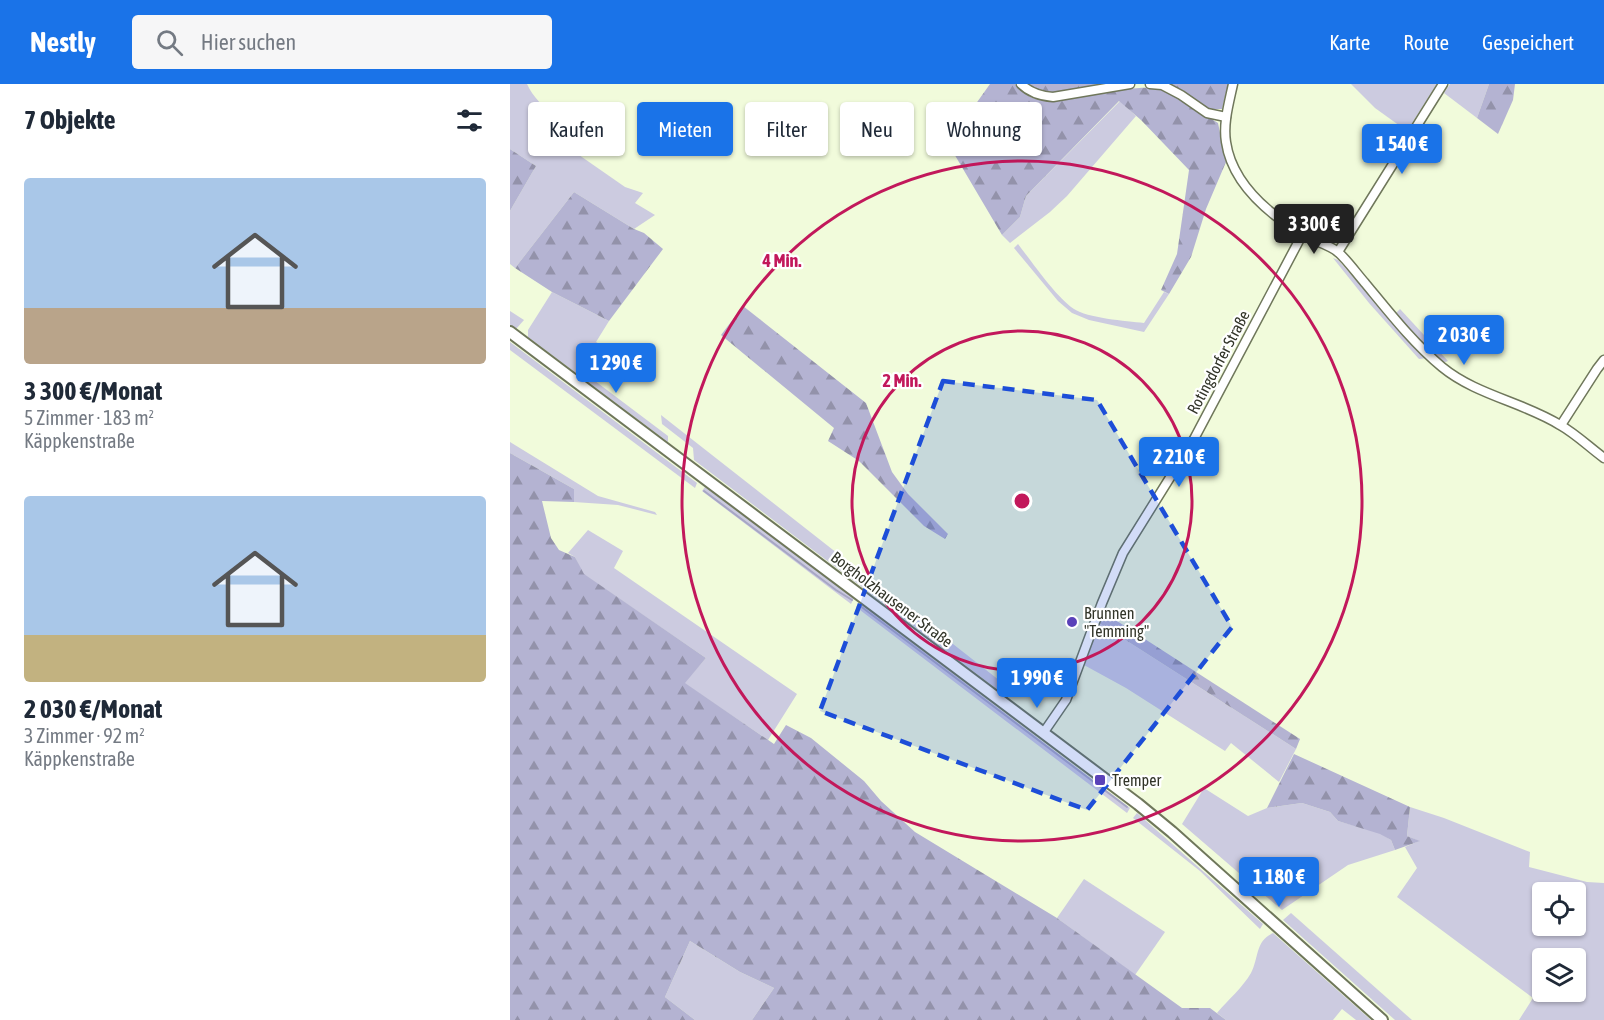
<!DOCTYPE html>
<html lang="de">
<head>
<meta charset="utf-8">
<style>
	:root { --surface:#fff; --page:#f6f6f7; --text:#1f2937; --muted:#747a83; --accent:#1a73e8 }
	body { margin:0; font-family:"Asap Condensed",sans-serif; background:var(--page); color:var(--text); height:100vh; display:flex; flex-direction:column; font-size:22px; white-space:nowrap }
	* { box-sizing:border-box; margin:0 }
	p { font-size:20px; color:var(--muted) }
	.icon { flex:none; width:33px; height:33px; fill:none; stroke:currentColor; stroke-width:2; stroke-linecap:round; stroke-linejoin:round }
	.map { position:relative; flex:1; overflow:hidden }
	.sheet { display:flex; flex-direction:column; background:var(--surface); width:510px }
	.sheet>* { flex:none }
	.top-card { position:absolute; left:18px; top:18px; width:570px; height:54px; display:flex; gap:12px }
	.tools { position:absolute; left:1022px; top:798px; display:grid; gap:12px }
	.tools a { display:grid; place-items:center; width:54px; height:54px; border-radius:6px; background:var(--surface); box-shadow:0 2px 4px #0004; font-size:30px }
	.price { position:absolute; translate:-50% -51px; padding:0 14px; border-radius:6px; background:var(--accent); color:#fff; font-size:20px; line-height:39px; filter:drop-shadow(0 2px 3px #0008) }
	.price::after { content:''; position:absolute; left:50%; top:36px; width:18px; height:14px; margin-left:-9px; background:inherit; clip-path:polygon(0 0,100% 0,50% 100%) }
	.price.on { background:#222; color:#fff }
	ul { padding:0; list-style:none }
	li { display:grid; align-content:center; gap:12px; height:318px; padding:0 24px }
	li span { display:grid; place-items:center; height:186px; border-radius:6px; color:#555 }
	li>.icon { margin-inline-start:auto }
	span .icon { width:108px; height:108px; fill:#fffc; stroke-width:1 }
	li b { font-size:26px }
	h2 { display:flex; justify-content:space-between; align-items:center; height:72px; padding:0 24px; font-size:26px }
	.pill { padding:0 21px; border-radius:6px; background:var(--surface); box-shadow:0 2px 4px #0004; font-size:21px; line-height:54px }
	.pill.on { background:var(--accent); color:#fff }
	header { display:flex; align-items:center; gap:36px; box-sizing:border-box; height:84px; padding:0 30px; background:var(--accent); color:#fff }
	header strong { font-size:28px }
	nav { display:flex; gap:33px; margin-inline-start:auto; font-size:21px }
	.search { width:420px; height:54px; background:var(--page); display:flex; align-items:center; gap:15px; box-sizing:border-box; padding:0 21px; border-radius:6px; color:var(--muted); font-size:22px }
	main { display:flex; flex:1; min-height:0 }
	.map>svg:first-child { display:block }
</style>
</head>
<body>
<header>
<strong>Nestly</strong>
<div class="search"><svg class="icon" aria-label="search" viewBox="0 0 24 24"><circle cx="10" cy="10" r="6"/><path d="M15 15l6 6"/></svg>Hier suchen</div>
<nav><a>Karte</a><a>Route</a><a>Gespeichert</a></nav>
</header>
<main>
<section class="sheet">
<h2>7 Objekte<svg class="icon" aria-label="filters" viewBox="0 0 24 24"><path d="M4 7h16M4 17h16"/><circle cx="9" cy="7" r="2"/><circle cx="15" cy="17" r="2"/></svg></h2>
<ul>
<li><span style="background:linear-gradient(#a9c7e8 70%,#b9a48a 0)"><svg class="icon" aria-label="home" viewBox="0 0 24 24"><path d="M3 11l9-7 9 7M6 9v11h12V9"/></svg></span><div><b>3 300 €/Monat</b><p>5 Zimmer · 183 m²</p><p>Käppkenstraße</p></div></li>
<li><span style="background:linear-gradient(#a9c7e8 75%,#c2b280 0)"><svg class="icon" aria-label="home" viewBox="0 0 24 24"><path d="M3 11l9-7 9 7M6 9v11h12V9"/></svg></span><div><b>2 030 €/Monat</b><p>3 Zimmer · 92 m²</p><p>Käppkenstraße</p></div></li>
</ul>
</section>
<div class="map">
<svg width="1094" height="936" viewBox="0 0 1094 936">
	<defs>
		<pattern id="forest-firs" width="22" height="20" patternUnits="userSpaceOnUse" patternTransform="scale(1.5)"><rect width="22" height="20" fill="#b4b3d2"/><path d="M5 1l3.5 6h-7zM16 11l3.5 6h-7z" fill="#9392aa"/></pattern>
	</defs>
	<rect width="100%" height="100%" fill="#f1fbdb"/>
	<g fill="#cccbe0" fill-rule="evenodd">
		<path d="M0 0H17C29 26 57 39 80 54L69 71 115 103 133 109 125 119 145 131 124 145 64 108 5 184 0 180V127L26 82 0 65Z"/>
		<polygon points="841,0 927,0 897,47 865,24"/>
		<polygon points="940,0 979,0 967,34 934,9"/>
		<polygon points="610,17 626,32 557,112 540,128 500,159 492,151 510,133 516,112"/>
		<path d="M508 160C522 178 546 213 564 225 577 234 616 237 634 239L654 208 659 210 634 248 579 236 562 229 548 217 504 164Z"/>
		<polygon points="823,174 828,176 917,274 909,275 859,219"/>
		<polygon points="42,208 99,237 86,258 105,269 85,297 158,352 158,358 18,253 18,246"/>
		<polygon points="890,225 938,277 933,279 897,245 885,230"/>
		<polygon points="0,227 14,236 6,245 0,241"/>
		<polygon points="0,258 187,399 185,404 0,266"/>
		<polygon points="151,331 494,600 488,606 184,376 183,364 152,340"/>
		<polygon points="0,358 88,412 145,428 147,431 108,421 64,418 64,405 0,369"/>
		<polygon points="195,403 344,514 341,520 192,407"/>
		<polygon points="78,446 113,467 104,484 287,610 258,656 174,599 196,574 73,490 65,473 58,469"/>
		<polygon points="350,519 620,724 617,729 346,523"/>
		<polygon points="589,539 786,665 769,698 721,659 715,667 616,604 574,581"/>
		<polygon points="694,704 738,732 757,724 792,719 820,728 828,737 870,749 881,756 885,766 838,781 772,826 672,740"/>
		<path d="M900 723 934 734 1020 768 1019 783 1077 798 1094 799V936H1009L1023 914 887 813 907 784 895 763 909 757 897 752ZM1032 808H1065V842H1032ZM1032 874H1065V908H1032Z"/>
		<polygon points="627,729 753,840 750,845 690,787 623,734"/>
		<polygon points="574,795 655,848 625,891 547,834"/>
		<polygon points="781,829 902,936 885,936 773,836"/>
		<path d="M763 849 861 936H846L832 925 823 936H716L707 929C718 916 733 903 741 889 749 874 745 857 763 849Z"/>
		<polygon points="180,857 230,888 264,904 242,936 185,936 155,913"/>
	</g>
	<g fill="url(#forest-firs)">
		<path d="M480 0H505C517 13 524 17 542 17 570 12 627 0 653 5 671 11 691 29 708 39L716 78 696 125 681 173 659 210 651 206 667 170 679 86 631 36 609 17 516 112 510 133 492 151 443 68 452 60 445 49Z"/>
		<polygon points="515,0 605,0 543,10 532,9"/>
		<polygon points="658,0 718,0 712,25 698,25"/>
		<polygon points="979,0 1005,0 1003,16 988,50 967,34"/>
		<polygon points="0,65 26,82 0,127"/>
		<polygon points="64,108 124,145 134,149 153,165 99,237 42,208 5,184"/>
		<polygon points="233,222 356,319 382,388 398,410 438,450 435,455 414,442 349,377 318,357 324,344 211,251"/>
		<polygon points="0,369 64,405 64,418 32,417 41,454 49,466 65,473 74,490 196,574 175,599 264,660 276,641 301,654 354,697 371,717 405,748 547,834 672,924 700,924 716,936 242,936 264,904 230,888 180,857 155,913 185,936 0,936"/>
		<polygon points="593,528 790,655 786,665 589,539"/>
		<polygon points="784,670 900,723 897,752 910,757 885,766 881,756 870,750 828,737 820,728 792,719 757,724"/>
	</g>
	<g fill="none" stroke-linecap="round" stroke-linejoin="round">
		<g stroke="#a7a6c5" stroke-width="2">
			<polyline points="194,407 326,506 342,516"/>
			<polyline points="349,521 617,723"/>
		</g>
		<g stroke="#6f775b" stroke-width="11">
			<g id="street">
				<path d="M511 0C520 9 530 12 543 13L620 0"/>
				<polyline points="640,0 652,1 671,11 697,29 716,33"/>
				<path d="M723 0C719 19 713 39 716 58 722 99 759 130 792 150 803 157 818 160 828 168 838 177 847 190 855 199 879 228 903 259 932 283 966 311 1013 318 1050 341 1066 350 1079 363 1094 374"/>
				<polyline points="828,168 933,0"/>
				<polyline points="1051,341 1087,285 1094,276"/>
				<polyline points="534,648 556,616 592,519 613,469 684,355 792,151"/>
			</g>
		</g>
		<g stroke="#6f775b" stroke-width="14">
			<polyline id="secondary" points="0,248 628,720 662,748 872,936"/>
		</g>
		<use href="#street" stroke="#fff" stroke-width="8"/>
		<use href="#secondary" stroke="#fff" stroke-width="10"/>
	</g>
	<path fill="#1d4ed8" fill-opacity="0.2" stroke="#1d4ed8" stroke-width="4.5" stroke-dasharray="12 8" stroke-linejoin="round" d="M433 297 587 316 722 543 577 726 310 627Z"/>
	<g fill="none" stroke="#c2185b" stroke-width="3">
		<circle cx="512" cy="417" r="170"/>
		<circle cx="512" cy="417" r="340"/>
	</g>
	<g fill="#5a41b9" stroke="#fff" stroke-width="2">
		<circle cx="562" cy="538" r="6"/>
		<rect x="584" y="690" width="12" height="12" rx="3"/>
	</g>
	<g text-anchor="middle" stroke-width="4.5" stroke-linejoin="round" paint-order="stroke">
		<g font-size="16" fill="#313428" stroke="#fff">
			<text transform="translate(708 278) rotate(-62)" y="6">Rotingdorfer Straße</text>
			<text transform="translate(382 515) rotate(37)" y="6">Borgholzhausener Straße</text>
		</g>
		<g font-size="16" fill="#313428" stroke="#fff" text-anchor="start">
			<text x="574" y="535">Brunnen<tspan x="574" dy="18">"Temming"</tspan></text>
			<text x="602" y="702">Tremper</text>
		</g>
	</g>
	<circle cx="512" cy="417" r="9" fill="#c2185b" stroke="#fff" stroke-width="3"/>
	<g font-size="18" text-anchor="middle" font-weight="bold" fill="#c2185b" stroke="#fff" stroke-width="4.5" stroke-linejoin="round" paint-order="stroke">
		<text x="272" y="183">4 Min.</text>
		<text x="392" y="303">2 Min.</text>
	</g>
</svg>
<div class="tools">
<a><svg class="icon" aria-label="locate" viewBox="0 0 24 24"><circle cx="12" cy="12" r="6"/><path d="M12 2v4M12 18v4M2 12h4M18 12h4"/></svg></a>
<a><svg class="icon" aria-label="layers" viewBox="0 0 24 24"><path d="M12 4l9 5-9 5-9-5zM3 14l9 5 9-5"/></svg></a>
</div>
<b class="price" style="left:892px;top:91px">1 540 €</b>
<b class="price on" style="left:804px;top:171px">3 300 €</b>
<b class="price" style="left:954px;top:282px">2 030 €</b>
<b class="price" style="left:106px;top:310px">1 290 €</b>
<b class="price" style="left:669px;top:404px">2 210 €</b>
<b class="price" style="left:527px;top:625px">1 990 €</b>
<b class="price" style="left:769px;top:824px">1 180 €</b>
<div class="top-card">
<a class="pill">Kaufen</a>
<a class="pill on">Mieten</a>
<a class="pill">Filter</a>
<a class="pill">Neu</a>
<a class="pill">Wohnung</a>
</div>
</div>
</main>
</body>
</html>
